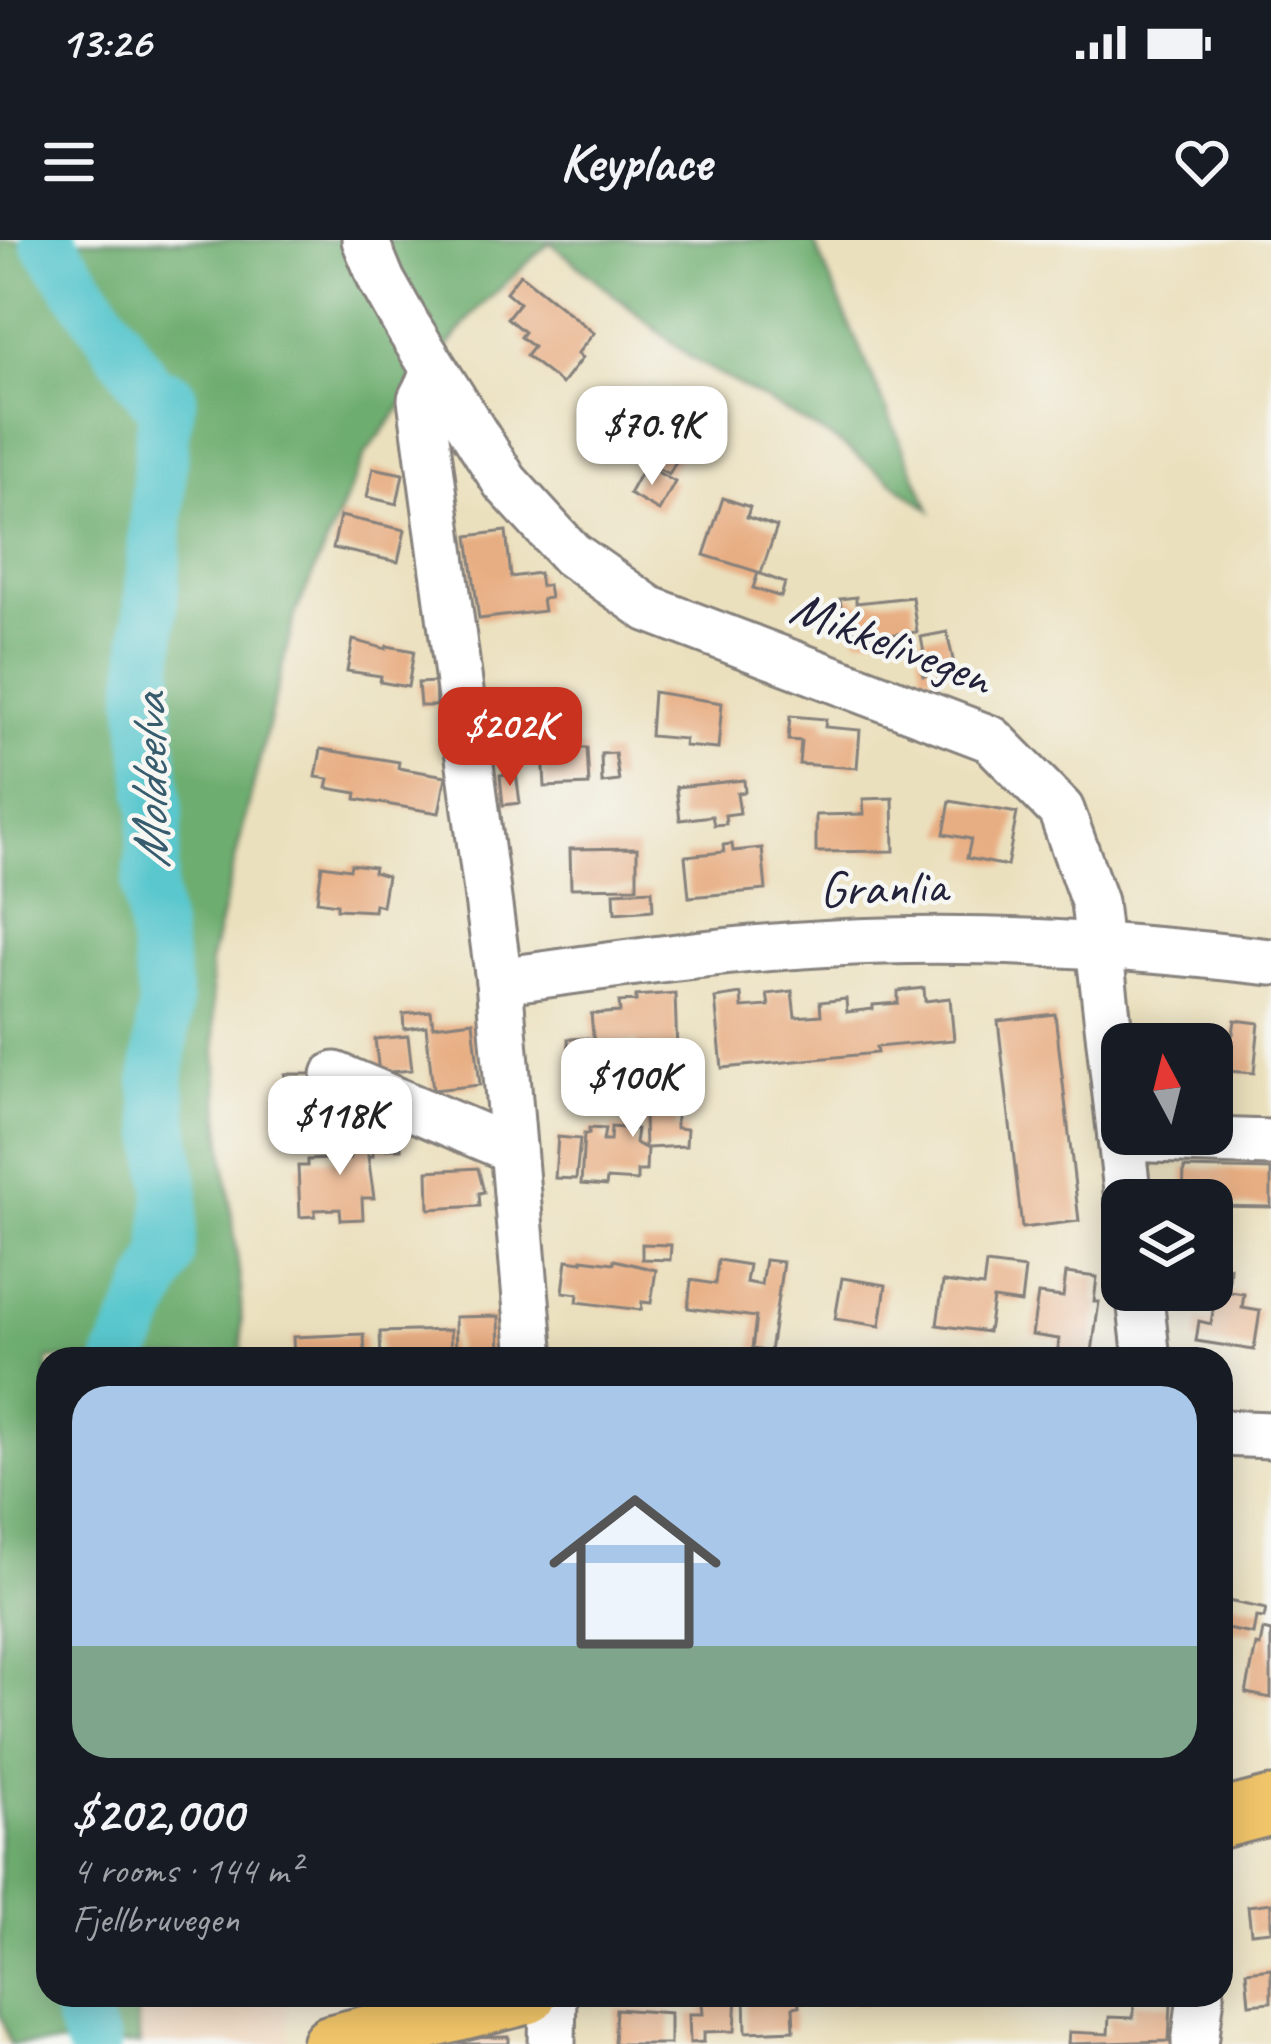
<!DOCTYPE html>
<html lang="en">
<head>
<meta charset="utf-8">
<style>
	:root { --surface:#171b24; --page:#20242c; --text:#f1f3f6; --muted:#9ea1a6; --accent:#c8321e }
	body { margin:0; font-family:Caveat,sans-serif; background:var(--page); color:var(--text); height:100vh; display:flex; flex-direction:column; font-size:45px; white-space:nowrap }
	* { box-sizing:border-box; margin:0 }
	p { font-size:39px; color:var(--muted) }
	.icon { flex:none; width:66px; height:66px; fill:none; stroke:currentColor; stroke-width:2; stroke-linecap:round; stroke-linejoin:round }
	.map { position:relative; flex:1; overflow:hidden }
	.panel { position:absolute; left:36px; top:1107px; width:1197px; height:660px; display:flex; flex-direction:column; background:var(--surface); border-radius:36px; box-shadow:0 6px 30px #0003 }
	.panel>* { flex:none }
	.needle { width:78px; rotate:353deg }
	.controls { position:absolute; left:1101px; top:783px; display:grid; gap:24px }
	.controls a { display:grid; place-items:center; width:132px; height:132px; border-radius:24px; background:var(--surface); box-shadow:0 6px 30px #0003; font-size:60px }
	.price { position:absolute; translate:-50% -102px; padding:0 27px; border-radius:24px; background:#fff; color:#222; font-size:39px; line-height:78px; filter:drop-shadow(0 3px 6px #0008) }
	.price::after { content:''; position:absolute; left:50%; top:72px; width:36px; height:27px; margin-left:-18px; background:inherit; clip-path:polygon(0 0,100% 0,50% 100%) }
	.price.active { background:var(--accent); color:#fff }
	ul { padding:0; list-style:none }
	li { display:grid; align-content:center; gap:24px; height:636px; padding:0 36px }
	li span { display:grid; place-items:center; height:372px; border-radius:36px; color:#555 }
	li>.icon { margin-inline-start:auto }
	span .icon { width:216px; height:216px; fill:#fffc; stroke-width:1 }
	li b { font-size:51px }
	.status { display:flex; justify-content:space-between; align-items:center; height:84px; padding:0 60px; background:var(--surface); direction:ltr }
	.status svg { height:33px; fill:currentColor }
	header { display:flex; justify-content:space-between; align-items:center; height:156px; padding:0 36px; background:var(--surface); font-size:54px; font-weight:700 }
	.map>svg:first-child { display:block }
</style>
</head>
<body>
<div class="status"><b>13:26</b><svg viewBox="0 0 49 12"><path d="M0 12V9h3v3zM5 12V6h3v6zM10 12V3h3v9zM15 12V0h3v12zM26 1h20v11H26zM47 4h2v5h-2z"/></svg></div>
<header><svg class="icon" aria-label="menu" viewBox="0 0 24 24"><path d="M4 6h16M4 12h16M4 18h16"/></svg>Keyplace<svg class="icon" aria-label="heart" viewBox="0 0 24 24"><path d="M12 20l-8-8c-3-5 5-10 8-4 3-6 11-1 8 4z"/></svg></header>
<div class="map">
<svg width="1271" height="1804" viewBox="0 0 1271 1804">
	<rect width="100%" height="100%" fill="#f6f6f2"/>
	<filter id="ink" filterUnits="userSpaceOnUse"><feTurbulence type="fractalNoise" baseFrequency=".00833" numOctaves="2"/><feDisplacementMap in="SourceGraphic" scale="24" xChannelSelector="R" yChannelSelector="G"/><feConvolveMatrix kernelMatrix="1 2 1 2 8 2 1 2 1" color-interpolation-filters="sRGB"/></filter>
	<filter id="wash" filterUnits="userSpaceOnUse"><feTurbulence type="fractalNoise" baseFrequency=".004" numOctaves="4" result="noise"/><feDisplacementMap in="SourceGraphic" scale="48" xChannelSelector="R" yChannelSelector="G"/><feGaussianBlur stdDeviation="2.7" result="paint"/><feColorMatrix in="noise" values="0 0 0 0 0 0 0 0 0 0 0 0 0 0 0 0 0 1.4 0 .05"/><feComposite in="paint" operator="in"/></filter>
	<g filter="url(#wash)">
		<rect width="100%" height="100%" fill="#ebe0bd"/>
		<polygon fill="#efd6bc" points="134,1755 287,1755 289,1804 140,1804"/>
		<polygon fill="#6ead6f" stroke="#486855" stroke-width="3" points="0,0 813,0 930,270 837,201 691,118 550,2 474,73 366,213 295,375 210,723 221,887 241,1049 242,1119 48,1119 48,1755 134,1755 140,1804 10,1804 0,1773"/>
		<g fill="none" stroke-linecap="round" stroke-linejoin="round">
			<g stroke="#5ac7ce" stroke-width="54">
				<polyline points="47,0 152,153 170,157 162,193 145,458 157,574 149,648 165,761 157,843 172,948 168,1016 121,1119"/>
				<polyline points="80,1755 82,1780 93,1804"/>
			</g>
		</g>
		<g id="blocks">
			<g fill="#e8ae83">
				<polygon points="520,34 594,93 577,114 582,118 562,144 526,116 533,107 520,97 524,92 507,78 519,63 506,52"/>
				<polygon points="601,157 686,203 669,234 584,190"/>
				<polygon points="645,225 675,242 659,271 629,254"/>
				<polygon points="373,228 403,234 397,264 367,257"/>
				<polygon points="723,258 750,267 747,277 777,287 761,333 704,315"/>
				<polygon points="340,276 405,290 398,322 333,308"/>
				<polygon points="506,291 511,337 539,333 541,346 548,345 550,358 542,359 544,371 479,379 468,296"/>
				<polygon points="758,333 785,343 781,357 753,348"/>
				<polygon points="856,357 856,363 912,357 917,392 857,398 856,387 844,388 840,359"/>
				<polygon points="947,392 955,429 923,436 918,414 924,413 921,397"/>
				<polygon points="353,400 386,409 387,406 414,411 408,447 380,442 381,436 347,431"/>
				<polygon points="435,442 436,466 420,466 418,443"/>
				<polygon points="653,452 722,463 718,509 684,506 685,499 650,496"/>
				<polygon points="790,476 826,479 825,487 860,490 857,528 799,524 801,501 788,500"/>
				<polygon points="575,502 576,508 587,508 589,545 545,547 543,510"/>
				<polygon points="321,509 399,522 398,528 446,536 439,573 356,559 357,553 327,548 329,539 316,537"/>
				<polygon points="615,513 619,541 602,543 601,514"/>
				<polygon points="516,533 520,563 503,565 500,535"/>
				<polygon points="744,540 745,552 737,553 740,573 725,575 726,584 714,585 712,576 680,580 676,547"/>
				<polygon points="893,558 894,611 816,612 816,575 864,574 863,559"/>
				<polygon points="950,561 1017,573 1007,626 967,618 971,599 944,594"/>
				<polygon points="732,604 733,611 762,608 766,650 689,657 685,616 724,612 723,605"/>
				<polygon points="637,608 637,647 571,648 570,609"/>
				<polygon points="351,624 374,627 373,632 387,636 382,666 375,664 374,671 337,669 337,664 317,661 322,625 350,629"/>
				<polygon points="652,650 653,670 615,673 614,652"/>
				<polygon points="924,748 925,761 950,758 954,800 876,807 877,813 722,828 715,758 741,754 742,768 769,766 767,754 792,751 795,777 821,775 820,762 846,759 847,772 873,769 873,765 898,763 898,751"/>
				<polygon points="675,753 677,812 672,816 640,818 638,802 594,805 591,774 620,772 619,762 636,761 636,756"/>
				<polygon points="431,771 433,786 473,781 480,845 433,850 426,786 404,789 403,774"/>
				<polygon points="1055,774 1079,981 1022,988 998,781"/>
				<polygon points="1235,780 1259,783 1254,833 1212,830 1212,804 1184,804 1186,790 1233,794"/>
				<polygon points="408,796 412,830 379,833 375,799"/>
				<polygon points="588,798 589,818 570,819 568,799"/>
				<polygon points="285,834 317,834 316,859 285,858"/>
				<polygon points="643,843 676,845 676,888 687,889 686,906 647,908 646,931 637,931 637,941 607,939 606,946 581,944 584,894 589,894 589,888 605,889 603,901 610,901 611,887 637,889 635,903 645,908"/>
				<polygon points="372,879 373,916 368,916 374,958 362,958 363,979 341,980 340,969 315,970 315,976 300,977 298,926 307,926 307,920 350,918 349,880"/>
				<rect x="375" y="881" width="26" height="28"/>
				<polygon points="558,897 580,899 576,939 555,938"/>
				<polygon points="478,928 484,952 479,953 480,966 429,969 428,931"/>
				<polygon points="1184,928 1271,930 1271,967 1212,966 1212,960 1183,960"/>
				<polygon points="642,1004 671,1005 670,1020 642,1019"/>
				<polygon points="582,1019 614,1023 614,1020 656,1030 651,1063 642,1062 641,1070 577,1062 578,1054 563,1052 567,1020 582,1022"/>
				<polygon points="718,1020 749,1025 746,1042 761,1045 765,1020 783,1022 770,1112 752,1109 756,1077 688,1068 691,1040 715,1044"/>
				<polygon points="986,1024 1025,1029 1021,1063 993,1059 988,1092 937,1085 943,1042 983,1047"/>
				<polygon points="1212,1026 1230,1027 1229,1043 1212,1042"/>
				<polygon points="1066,1033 1097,1037 1094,1062 1099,1062 1091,1119 1057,1119 1059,1099 1032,1095 1038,1054 1063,1057"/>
				<polygon points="842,1038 886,1045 880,1086 835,1079"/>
				<polygon points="1216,1050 1244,1054 1242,1068 1260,1071 1254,1110 1196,1101 1199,1081 1211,1084"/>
				<polygon points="499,1076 500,1119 456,1119 455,1077"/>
				<polygon points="450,1090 451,1119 381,1119 380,1092"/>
				<polygon points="364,1094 365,1119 294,1119 293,1097"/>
				<polygon points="1223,1360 1266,1369 1264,1378 1256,1377 1253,1394 1221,1388"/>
				<polygon points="1263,1390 1271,1392 1271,1458 1246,1453 1256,1405 1260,1406"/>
				<polygon points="1271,1663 1271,1691 1251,1693 1248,1666"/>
				<polygon points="1271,1728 1271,1762 1249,1764 1246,1731"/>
				<polygon points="727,1755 737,1755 735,1791 704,1792 704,1802 690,1803 689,1774 703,1774 702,1762 728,1761"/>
				<polygon points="745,1755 798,1755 799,1766 793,1767 794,1790 746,1792"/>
				<polygon points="854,1755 902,1755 902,1760 855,1763"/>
				<polygon points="1134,1762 1171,1764 1169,1801 1068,1804 1069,1792 1108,1794 1109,1777 1133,1778"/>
				<polygon points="616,1769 670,1773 670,1804 614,1804"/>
				<polygon points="509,1797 509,1804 459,1804 459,1798"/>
			</g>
		</g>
	</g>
	<g filter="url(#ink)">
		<use href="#blocks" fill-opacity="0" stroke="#86817c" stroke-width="3"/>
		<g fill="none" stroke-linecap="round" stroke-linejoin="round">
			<g stroke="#86817c" stroke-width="51">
				<g id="minor">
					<polyline points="365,0 382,41 408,87 505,242 571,314 649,369 991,499 1061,570 1094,662 1128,960"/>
					<polyline points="435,132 421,159 499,741 531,1119"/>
					<path d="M499 741C611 725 722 709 834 703 980 695 1126 705 1271 722"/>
					<polyline points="335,835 513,910"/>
					<polyline points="1121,898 1271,903"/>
					<polyline points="1139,1050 1147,1119"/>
					<polyline points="1221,1193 1271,1195"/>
					<polyline points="552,1804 553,1755"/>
					<polyline points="1195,1804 1201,1755"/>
				</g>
			</g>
			<g stroke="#86817c" stroke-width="63">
				<g id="major">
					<polyline points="1221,1579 1271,1566"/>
					<polyline points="331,1804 527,1755"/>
				</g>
			</g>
			<use href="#minor" stroke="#fff" stroke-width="45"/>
			<use href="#major" stroke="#f0c469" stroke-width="57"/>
		</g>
	</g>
	<g text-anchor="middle" stroke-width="9" stroke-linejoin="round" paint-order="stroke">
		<g font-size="51" fill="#22223b" stroke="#f6f6f2">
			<text transform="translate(892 401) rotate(21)" y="18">Mikkelivegen</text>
			<text transform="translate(883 646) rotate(-2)" y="18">Granlia</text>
		</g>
		<g font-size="54" font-style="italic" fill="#365c6e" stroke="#f6f6f2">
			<text transform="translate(148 542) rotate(-91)" y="19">Moldeelva</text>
		</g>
	</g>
</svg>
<div class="controls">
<a><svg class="needle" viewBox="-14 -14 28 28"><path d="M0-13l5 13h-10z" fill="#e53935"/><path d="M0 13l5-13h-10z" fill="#9ea1a6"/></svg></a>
<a><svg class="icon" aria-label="layers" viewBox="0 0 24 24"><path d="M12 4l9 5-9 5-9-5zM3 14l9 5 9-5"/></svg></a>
</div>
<b class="price" style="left:652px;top:248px">$70.9K</b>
<b class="price active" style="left:510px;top:549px">$202K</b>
<b class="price" style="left:633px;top:900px">$100K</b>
<b class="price" style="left:340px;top:938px">$118K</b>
<section class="panel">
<ul>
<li><span style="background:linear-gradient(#a9c7e8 70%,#7fa58c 0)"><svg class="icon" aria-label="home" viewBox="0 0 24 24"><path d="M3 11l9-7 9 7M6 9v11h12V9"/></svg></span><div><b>$202,000</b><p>4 rooms · 144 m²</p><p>Fjellbruvegen</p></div></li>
</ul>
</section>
</div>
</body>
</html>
